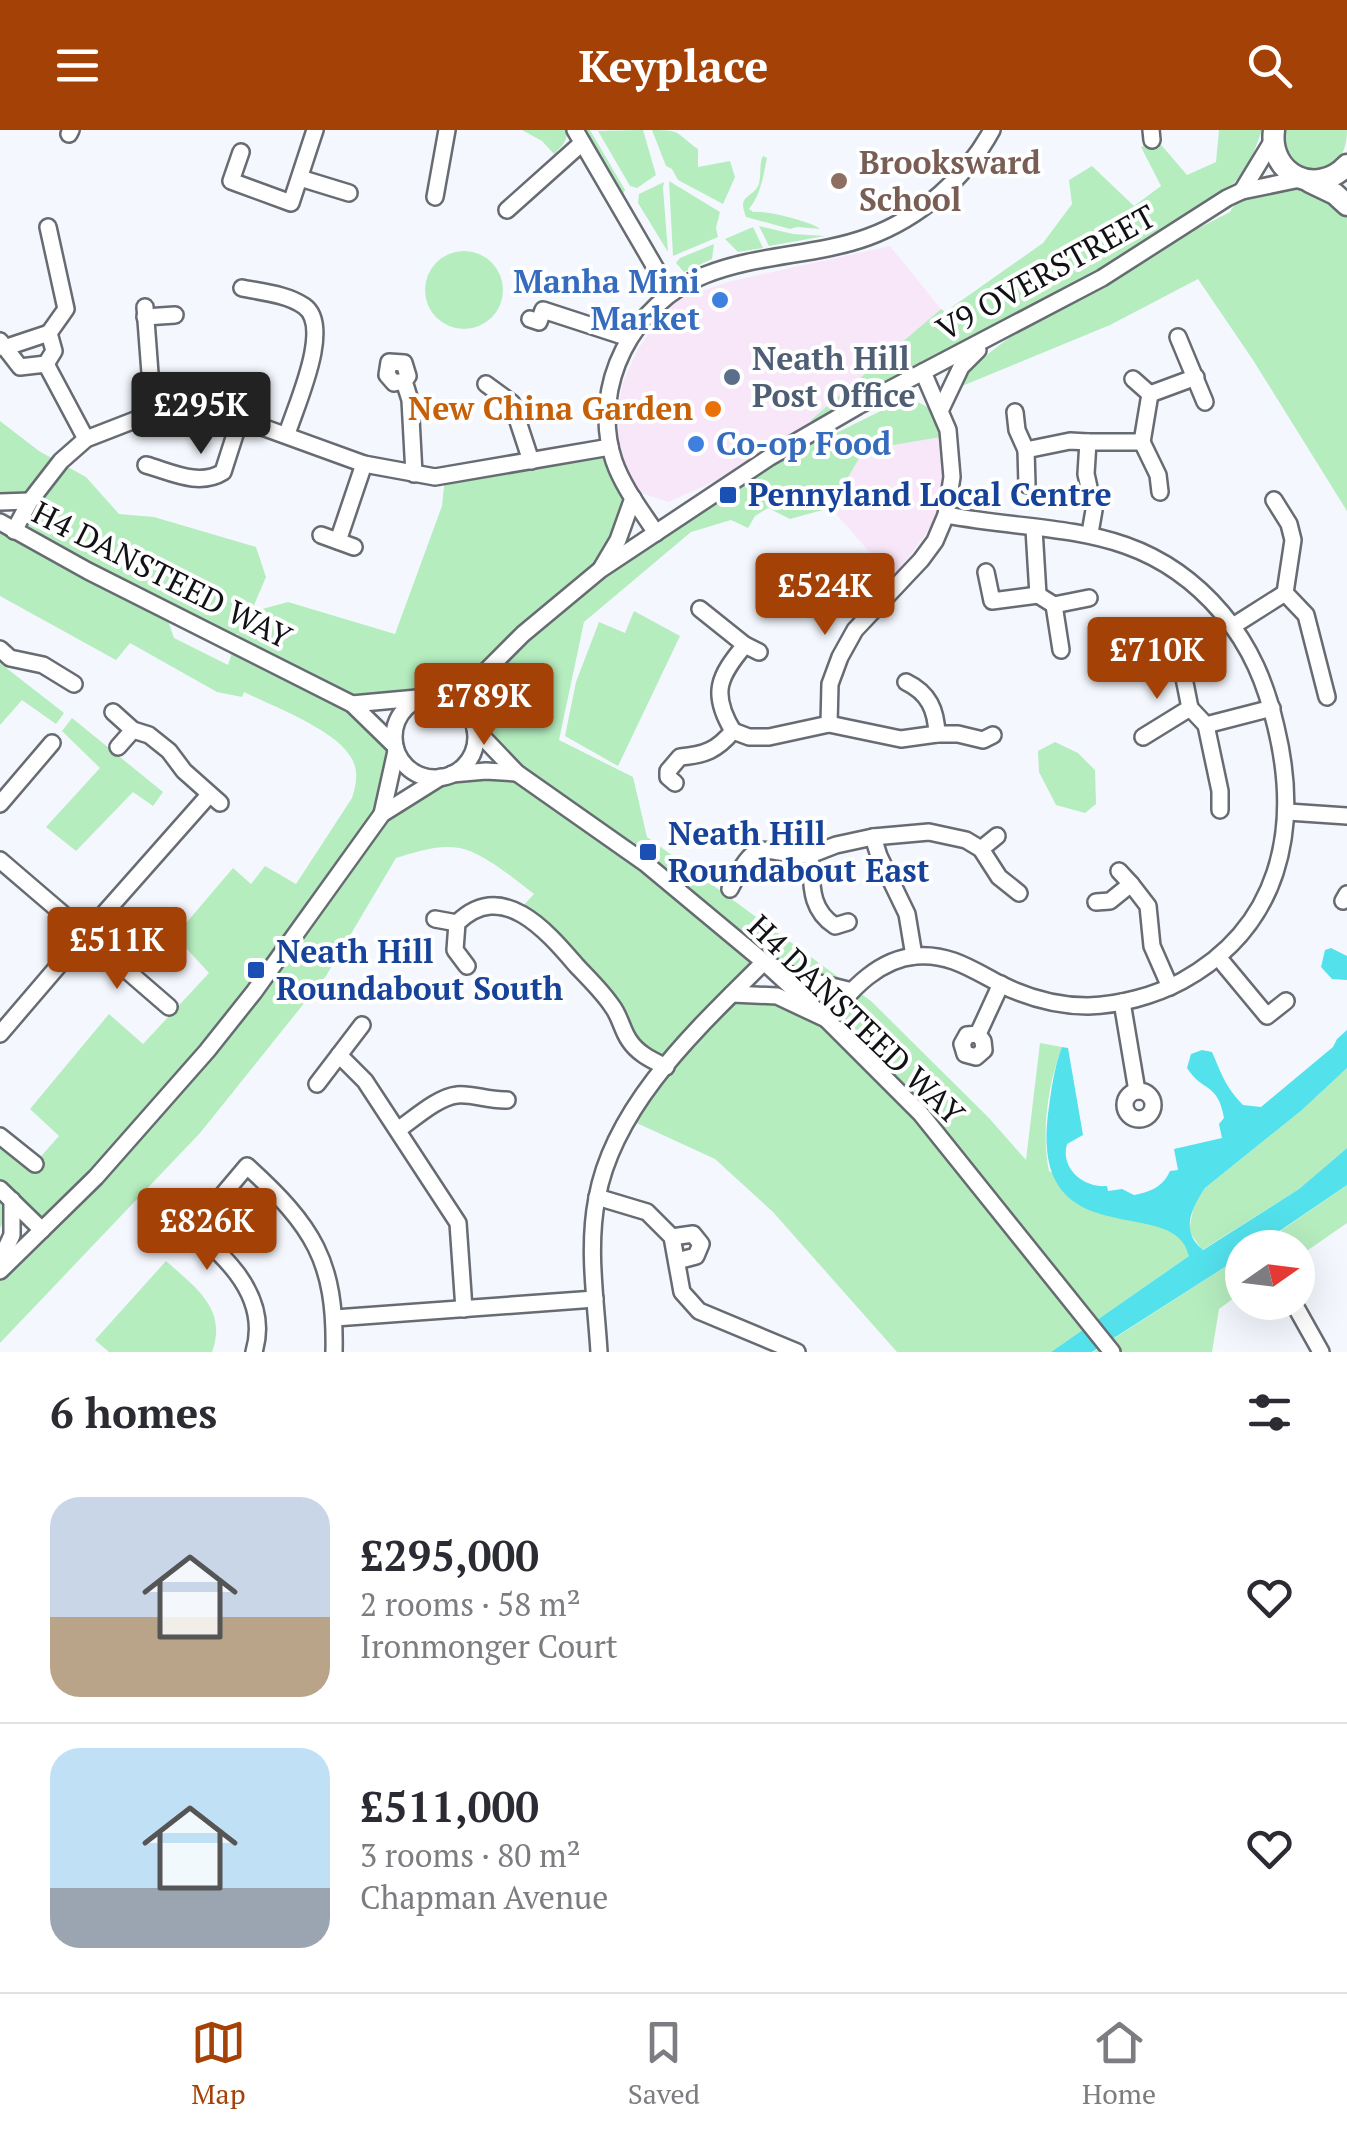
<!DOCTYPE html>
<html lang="en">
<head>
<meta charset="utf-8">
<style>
	:root { --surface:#fff; --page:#f2f2f3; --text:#2b2b33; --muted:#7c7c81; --line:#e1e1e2; --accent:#a44106 }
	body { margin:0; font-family:"PT Serif",serif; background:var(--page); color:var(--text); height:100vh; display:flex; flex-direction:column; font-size:38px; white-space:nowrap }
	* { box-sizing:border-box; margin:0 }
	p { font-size:32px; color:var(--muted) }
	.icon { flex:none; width:55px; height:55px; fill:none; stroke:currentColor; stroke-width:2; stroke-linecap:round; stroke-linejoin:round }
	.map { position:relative; height:1222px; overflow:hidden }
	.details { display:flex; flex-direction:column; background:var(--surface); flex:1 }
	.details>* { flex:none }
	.needle { width:65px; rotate:76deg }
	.fabs { position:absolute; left:1225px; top:1100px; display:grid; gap:20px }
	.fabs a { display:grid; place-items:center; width:90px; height:90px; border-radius:50%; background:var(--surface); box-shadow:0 10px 40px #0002; font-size:50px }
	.price { position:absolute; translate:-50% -85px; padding:0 22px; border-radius:10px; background:var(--accent); color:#fff; font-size:32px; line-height:65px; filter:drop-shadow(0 2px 5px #0008) }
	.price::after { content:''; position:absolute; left:50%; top:60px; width:30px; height:22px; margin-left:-15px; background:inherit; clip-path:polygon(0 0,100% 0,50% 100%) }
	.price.active { background:#222; color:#fff }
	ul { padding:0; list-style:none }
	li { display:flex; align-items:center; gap:30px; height:250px; padding:0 50px }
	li+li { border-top:2px solid var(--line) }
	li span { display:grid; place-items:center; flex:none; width:280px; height:200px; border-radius:30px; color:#555 }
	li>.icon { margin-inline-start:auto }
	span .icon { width:120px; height:120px; fill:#fffc; stroke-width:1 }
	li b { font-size:42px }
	h2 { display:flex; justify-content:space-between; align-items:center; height:120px; padding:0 50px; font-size:42px }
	header { display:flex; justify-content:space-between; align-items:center; height:130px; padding:0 50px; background:var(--accent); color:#fff; font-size:45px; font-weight:800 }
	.dock { display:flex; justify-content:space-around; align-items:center; height:140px; border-top:2px solid var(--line); background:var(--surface); font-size:28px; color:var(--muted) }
	.dock a { display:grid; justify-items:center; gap:5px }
	.dock .active { color:var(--accent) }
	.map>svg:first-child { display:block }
</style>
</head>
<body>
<header><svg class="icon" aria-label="menu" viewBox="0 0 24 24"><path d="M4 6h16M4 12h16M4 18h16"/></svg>Keyplace<svg class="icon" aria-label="search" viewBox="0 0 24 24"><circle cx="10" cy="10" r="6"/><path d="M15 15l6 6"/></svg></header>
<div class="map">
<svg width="1347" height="1222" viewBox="0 0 1347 1222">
	<rect width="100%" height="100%" fill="#f4f8fe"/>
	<g fill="#f8e7f9">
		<polygon points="890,116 941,179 812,289 807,304 770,327 668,372 641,363 615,334 610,317 623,252 638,219 663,183 681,168 731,151"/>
		<polygon points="941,307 946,377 896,444 888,443 830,377 864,320"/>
	</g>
	<g fill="#b5edbf" fill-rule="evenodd">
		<path d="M522 0H567C568 11 561 17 554 24L542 11Z"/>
		<polygon points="582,0 590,0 625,60 621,68"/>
		<polygon points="643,0 656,45 637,58 630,56 598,1"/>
		<path d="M652 0C683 0 675 3 698 19V37L730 31 735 47 723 74 678 50 672 39 666 36Z"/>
		<path d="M1219 0H1262L1249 35 1234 53 1204 71 1109 144 1230 82C1241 59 1290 53 1313 61 1326 66 1337 75 1347 84V381L1253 230 1198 149 1110 195 962 256 955 270C955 233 1058 177 1088 157L807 304 812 289 941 179 945 182 1043 113 1072 74 1069 50 1092 36 1134 76 1161 56 1141 17 1157 10 1187 45 1216 32Z"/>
		<path d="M1283 0H1347C1347 59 1279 54 1283 0Z"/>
		<path d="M763 26 767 28C763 47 761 64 749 79L753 82C765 80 812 92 820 99L797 97 790 99 746 87C738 66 748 69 756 59 763 52 758 35 763 26Z"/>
		<polygon points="669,51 720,82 716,98 718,107 673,126"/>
		<polygon points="664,52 663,58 668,122 638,73 639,64"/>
		<polygon points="759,96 793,104 825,106 769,116"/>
		<polygon points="753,97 763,118 738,122 725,109"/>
		<polygon points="714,114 712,129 684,142 676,133 680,128"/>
		<circle cx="464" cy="160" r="39"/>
		<path d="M907 268C929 275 939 283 941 307L864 320 830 378 790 389 768 378 755 386 748 398 731 390 691 402 584 492 559 610 633 647 647 707 871 871 989 988 1026 1030 1040 913 1062 917C1048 953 1041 1003 1049 1041L1180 1107 1187 1116 1189 1126 1051 1222H897L773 1082 715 1029 628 989 666 937 642 925 625 891 517 782 534 764C516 750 481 721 459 718 439 714 415 722 396 728L326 846 200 1003 0 1213V1141L42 1100 14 1073 0 1098V1004L35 1033 59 1006 30 979 109 884 143 914 209 843 175 806 233 738 251 754 265 736 296 754 352 668C356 655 359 642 352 629 337 600 274 577 244 562L242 567 217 562 130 513 116 530 0 466V394L14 401 30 372H0V291L39 321 86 347 119 384 154 387 256 417 266 447 251 482 288 472 395 504 442 376 445 347 610 317 623 371 615 406 601 440 630 431 798 309 834 304ZM164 479 220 506 238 504 228 535 174 508ZM483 545 475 599 515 643 441 647 383 682 396 621 353 574 436 566ZM763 832 852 860 826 889 777 866 733 863Z"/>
		<polygon points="634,481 680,506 618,636 565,606 576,552 599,492 625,503"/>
		<polygon points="0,533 64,583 56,594 22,570 0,595"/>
		<polygon points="72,588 163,662 153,676 133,662 76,721 46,697 100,638 62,601"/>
		<polygon points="1055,612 1078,623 1095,640 1096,674 1085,683 1056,675 1039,642 1038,621"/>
		<polygon points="1347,938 1347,1018 1299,1059 1202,1120 1189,1101 1194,1074 1205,1058 1302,980"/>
		<polygon points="1347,1055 1347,1093 1298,1127 1298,1118 1256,1118"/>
		<polygon points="1242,1126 1242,1162 1219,1179 1212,1222 1093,1222"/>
		<path d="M166 1131C195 1157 228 1179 212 1222H109L95 1210Z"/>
	</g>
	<g fill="#53e1ec">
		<polygon points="1331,818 1347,826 1347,850 1332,849 1321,837 1325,820"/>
		<path d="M1347 900V938L1302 980 1205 1058C1191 1079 1180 1101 1203 1120L1299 1059 1347 1018V1055L1256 1117 1242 1118V1126L1092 1222H1051L1189 1126C1177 1062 1030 1130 1048 984 1051 962 1054 937 1062 917L1068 918 1083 1005 1067 1014C1060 1038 1083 1058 1107 1056L1108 1061 1122 1059 1134 1065C1150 1062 1163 1057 1170 1041L1178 1040 1174 1019 1222 1008 1219 994 1224 988C1218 952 1202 962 1187 938L1191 924 1202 920 1212 922C1222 945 1225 956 1243 975L1261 977 1333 917 1337 909Z"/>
	</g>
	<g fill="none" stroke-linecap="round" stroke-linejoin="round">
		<g stroke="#676c72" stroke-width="20">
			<g id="minor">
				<polyline points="575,0 670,163"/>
				<polyline points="1151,0 1152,10"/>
				<polyline points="69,4 71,0"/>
				<polyline points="241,22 231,51 291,73 315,0"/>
				<polyline points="300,48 349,63"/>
				<polyline points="1242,61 1273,10"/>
				<polyline points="435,67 447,0"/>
				<polyline points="507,80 582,13"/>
				<path d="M242 158C261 162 287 164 304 176 333 196 296 275 287 304"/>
				<polyline points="145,177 153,283"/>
				<polyline points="145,187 175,185"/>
				<polyline points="530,189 539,192 543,180 629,208"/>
				<polyline points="1178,207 1205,272"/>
				<polyline points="0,211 20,237 46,234 86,309"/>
				<polyline points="4,218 49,203"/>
				<polyline points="46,234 54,221 49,203 66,179 48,97"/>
				<polyline points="1133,249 1150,264"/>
				<polyline points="404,251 408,246 404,233 389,232 387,245 394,253 404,251 410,270 414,344"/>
				<polyline points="486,254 512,273 531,331"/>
				<polyline points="941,279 961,237 978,220"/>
				<polyline points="1015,282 1017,300 1026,320 1070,311 1088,312"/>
				<polyline points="1142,312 1150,264 1196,247"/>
				<polyline points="1026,320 1027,355"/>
				<path d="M146 335C171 342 199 357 223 342L240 289"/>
				<polyline points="1274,370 1289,394 1293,410 1285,463 1306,485 1327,567"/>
				<polyline points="0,372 30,371"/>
				<polyline points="0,392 88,441 352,574 395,616"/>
				<polyline points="14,401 30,371 61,331 86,309 153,283 181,281 240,289 364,334 435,347 610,317"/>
				<path d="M656 403C641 380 623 357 614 331 589 256 634 172 705 145 757 124 816 126 868 107 920 88 966 48 992 0"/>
				<polyline points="1090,403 1094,380 1086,344 1088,312 1142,312 1158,345 1160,362"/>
				<polyline points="321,405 354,417"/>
				<polyline points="338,411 364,334"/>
				<polyline points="602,437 618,410 633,368"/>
				<polyline points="986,442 992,471 1038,465 1034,399"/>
				<polyline points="1038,465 1054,475 1061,520"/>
				<polyline points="1054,475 1089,468"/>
				<polyline points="700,479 745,515 759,522"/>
				<polyline points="1233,496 1285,463"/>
				<polyline points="0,519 10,528 43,535 74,554"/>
				<polyline points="436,566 484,543 523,504 600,440 770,327 858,276 1102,148 1227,68 1242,61 1300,49"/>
				<circle cx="435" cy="607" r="41"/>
				<polyline points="352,574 417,568"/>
				<polyline points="1190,578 1206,595 1272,578"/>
				<polyline points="113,582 133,600 149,605 169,621 184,641 220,673"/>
				<polyline points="472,591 484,543"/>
				<polyline points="829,594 830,554 840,527 855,500 921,430 935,411 946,385 952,347 948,300 923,242"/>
				<polyline points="1206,595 1220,661 1220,680"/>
				<polyline points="475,599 517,643 645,733 764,832 826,889 921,984 1112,1222"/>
				<path d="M733 601 749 607H769L829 594 901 609 937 604C936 580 929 563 906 552"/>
				<polyline points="937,604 958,604 983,610 993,605"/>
				<polyline points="1143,607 1190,578 1182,538 1175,531"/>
				<polyline points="118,617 133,600"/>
				<polyline points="452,644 486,641 517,643"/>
				<path d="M675 653 668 647V641L680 627C705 625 717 620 733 601 710 563 719 546 745 515"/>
				<polyline points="0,674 52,613"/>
				<polyline points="1288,682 1347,686"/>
				<polyline points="382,684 396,621"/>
				<polyline points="873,707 929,702 966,710 981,719 999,747 1019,763"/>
				<polyline points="981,719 997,706"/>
				<polyline points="810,725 836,715 873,707 879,726 907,784 914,826"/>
				<polyline points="0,730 77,796"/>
				<polyline points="1131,754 1148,776 1152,816 1170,857"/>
				<path d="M730 759C759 703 756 724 810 725 812 754 809 779 835 796L848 792"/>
				<polyline points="1343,771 1347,764"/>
				<polyline points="1096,772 1110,771 1131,754 1119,741"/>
				<polyline points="435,789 457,793"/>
				<polyline points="94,795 209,665"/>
				<polyline points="95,813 169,877"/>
				<polyline points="1218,827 1267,886 1286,871"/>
				<path d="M467 836 455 820 457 793C502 749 546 800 576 835 588 848 602 861 612 876 620 886 622 900 629 910 638 924 652 930 666 937"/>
				<path d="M732 864 777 866 826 889C850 862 877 829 916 826 949 823 973 840 1000 854 1026 867 1058 876 1088 876 1119 875 1154 866 1182 851 1280 797 1301 700 1276 597 1266 554 1251 517 1222 483 1143 390 1053 405 946 385"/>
				<polyline points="1122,872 1137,961"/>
				<polyline points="0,904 77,814"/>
				<polyline points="978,904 983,911 984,920 976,927 965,924 962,914 967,905 978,904 1001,854"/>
				<polyline points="339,925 365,951 458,1093 464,1179"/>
				<polyline points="317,954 362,895"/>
				<circle cx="1139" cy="975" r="14"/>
				<path d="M399 999C415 988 438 967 457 965 471 963 489 971 507 970"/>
				<polyline points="0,1006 35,1034"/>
				<polyline points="0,1059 42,1100"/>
				<polyline points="597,1067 647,1082 672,1107 682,1162 699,1181 797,1222"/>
				<path d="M160 1074C204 1109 274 1155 254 1222"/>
				<path d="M193 1100 247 1036C313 1096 336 1131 334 1222"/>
				<polyline points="672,1107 693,1104 701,1114 696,1126 677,1131"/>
				<polyline points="0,1131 12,1105 12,1070"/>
				<polyline points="0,1141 96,1047 207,921 254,862 382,684 441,647"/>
				<polyline points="1298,1153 1300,1148"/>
				<polyline points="1293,1172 1321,1222"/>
				<polyline points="335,1188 595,1169"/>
				<path d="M599 1222C596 1171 587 1119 597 1068 614 974 699 897 764 832L795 847 852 861"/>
			</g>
		</g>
		<g stroke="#676c72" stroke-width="25">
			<g id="major">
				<path d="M1274 0C1268 44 1316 68 1347 35"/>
				<polyline points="1310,52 1335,64 1347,75"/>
			</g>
		</g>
		<use href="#minor" stroke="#fff" stroke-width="15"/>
		<use href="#major" stroke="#fff" stroke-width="20"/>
	</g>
	<circle fill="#8d6e63" stroke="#fff" stroke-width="4" cx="839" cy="51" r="10"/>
	<g fill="#3f7fe0" stroke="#fff" stroke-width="4">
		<circle cx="720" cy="170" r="10"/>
		<circle cx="696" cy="314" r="10"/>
	</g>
	<circle fill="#5c6f8a" stroke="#fff" stroke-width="4" cx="732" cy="247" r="10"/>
	<circle fill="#e8710a" stroke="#fff" stroke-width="4" cx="713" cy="279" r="10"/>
	<g fill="#1a4fb4" stroke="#fff" stroke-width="4">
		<rect x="718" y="355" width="20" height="20" rx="5"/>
		<rect x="638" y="712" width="20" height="20" rx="5"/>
		<rect x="246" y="830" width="20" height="20" rx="5"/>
	</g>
	<g text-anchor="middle" stroke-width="8" stroke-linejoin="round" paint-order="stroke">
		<g font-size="32" font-weight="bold" fill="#785e54" stroke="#fff" text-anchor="start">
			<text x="859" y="44">Brooksward<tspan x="859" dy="37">School</tspan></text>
		</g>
		<g font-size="32" fill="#111215" stroke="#fff">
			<text transform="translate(1046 143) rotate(-29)" y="11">V9 OVERSTREET</text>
			<text transform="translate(162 445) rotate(27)" y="11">H4 DANSTEED WAY</text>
			<text transform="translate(856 890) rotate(44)" y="11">H4 DANSTEED WAY</text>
		</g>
		<g font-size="32" font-weight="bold" fill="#366cbe" stroke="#fff" text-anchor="end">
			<text x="700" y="163">Manha Mini<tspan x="700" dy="37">Market</tspan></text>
			<text x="716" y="325" text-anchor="start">Co-op Food</text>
		</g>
		<g font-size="32" font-weight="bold" fill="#4e5e75" stroke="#fff" text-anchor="start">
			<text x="752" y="240">Neath Hill<tspan x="752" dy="37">Post Office</tspan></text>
		</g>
		<g font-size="32" font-weight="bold" fill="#c56008" stroke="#fff" text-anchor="end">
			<text x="693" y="290">New China Garden</text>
		</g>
		<g font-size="32" font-weight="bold" fill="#164399" stroke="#fff" text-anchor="start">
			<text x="748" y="376">Pennyland Local Centre</text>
			<text x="668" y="715">Neath Hill<tspan x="668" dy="37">Roundabout East</tspan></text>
			<text x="276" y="833">Neath Hill<tspan x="276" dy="37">Roundabout South</tspan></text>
		</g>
	</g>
</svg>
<div class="fabs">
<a><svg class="needle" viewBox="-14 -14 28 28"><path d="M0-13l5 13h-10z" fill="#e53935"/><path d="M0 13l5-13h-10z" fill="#7c7c81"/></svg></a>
</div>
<b class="price active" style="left:201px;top:327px">£295K</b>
<b class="price" style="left:825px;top:508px">£524K</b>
<b class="price" style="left:1157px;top:572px">£710K</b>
<b class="price" style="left:484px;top:618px">£789K</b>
<b class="price" style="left:117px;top:862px">£511K</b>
<b class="price" style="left:207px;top:1143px">£826K</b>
</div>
<section class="details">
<h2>6 homes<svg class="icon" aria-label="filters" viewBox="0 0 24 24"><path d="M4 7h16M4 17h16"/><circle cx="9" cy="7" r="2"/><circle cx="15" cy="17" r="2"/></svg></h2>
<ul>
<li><span style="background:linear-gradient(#c9d6e8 60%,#b9a48a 0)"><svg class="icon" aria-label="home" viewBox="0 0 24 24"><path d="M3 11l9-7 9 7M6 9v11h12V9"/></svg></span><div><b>£295,000</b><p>2 rooms · 58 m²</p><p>Ironmonger Court</p></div><svg class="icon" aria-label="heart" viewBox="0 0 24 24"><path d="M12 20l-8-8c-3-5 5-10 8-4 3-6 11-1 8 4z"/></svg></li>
<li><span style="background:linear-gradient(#bfe0f5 70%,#9aa5b1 0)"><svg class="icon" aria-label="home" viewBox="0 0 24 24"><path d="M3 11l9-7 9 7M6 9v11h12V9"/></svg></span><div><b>£511,000</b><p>3 rooms · 80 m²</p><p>Chapman Avenue</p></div><svg class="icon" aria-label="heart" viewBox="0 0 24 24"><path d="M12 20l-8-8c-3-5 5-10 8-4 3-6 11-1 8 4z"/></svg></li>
</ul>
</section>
<nav class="dock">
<a class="active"><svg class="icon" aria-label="map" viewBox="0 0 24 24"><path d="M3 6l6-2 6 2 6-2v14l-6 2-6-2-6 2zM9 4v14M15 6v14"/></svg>Map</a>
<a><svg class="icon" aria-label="saved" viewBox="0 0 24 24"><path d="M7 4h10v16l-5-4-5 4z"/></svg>Saved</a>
<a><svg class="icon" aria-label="home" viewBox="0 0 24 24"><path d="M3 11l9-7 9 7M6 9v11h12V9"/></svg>Home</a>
</nav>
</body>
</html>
